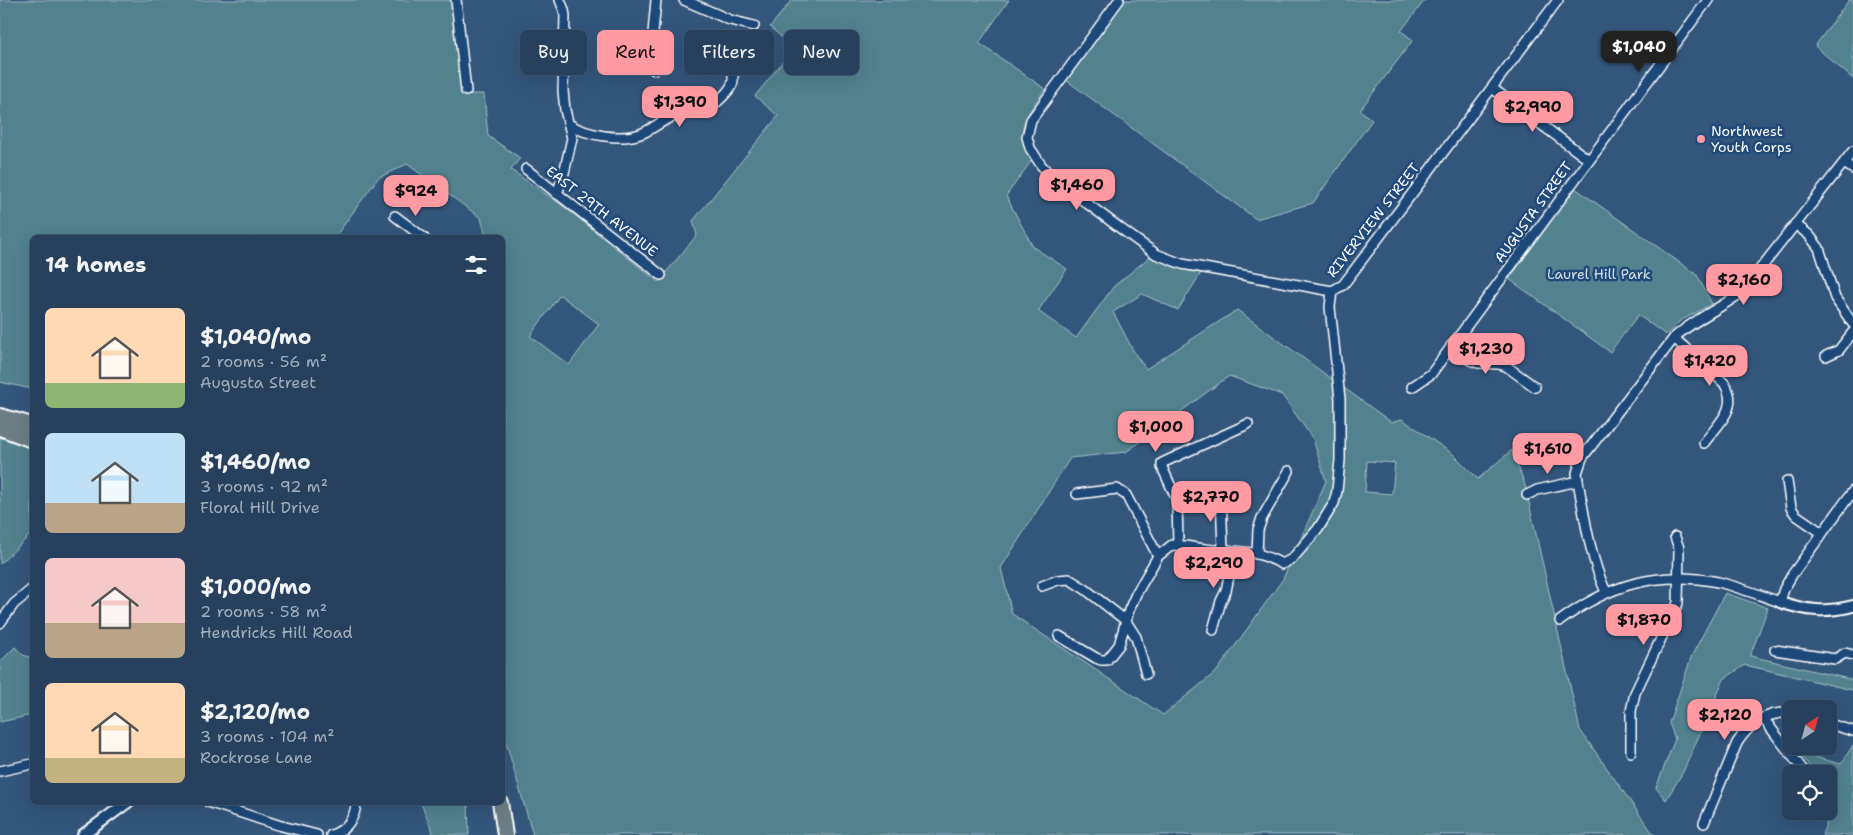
<!DOCTYPE html>
<html lang="en">
<head>
<meta charset="utf-8">
<style>
	:root { --surface:#26405d; --page:#2e4763; --text:#f1f3f6; --muted:#a4afbc; --line:#425972; --accent:#ff9aa2 }
	body { margin:0; font-family:"Shantell Sans",sans-serif; background:var(--page); color:var(--text); height:100vh; display:flex; flex-direction:column; font-size:19px; white-space:nowrap }
	* { box-sizing:border-box; margin:0 }
	p { font-size:16px; color:var(--muted) }
	.icon { flex:none; width:28px; height:28px; fill:none; stroke:currentColor; stroke-width:2; stroke-linecap:round; stroke-linejoin:round }
	.map { position:relative; flex:1; overflow:hidden }
	.panel { position:absolute; left:30px; top:235px; width:475px; height:570px; display:flex; flex-direction:column; background:var(--surface); border-radius:8px; box-shadow:0 5px 20px #0002,0 0 0 1px var(--line) }
	.panel>* { flex:none }
	.guide { position:absolute; left:520px; top:30px; width:475px; height:45px; display:flex; gap:10px }
	.needle { width:32px; rotate:36deg }
	.controls { position:absolute; left:1782px; top:700px; display:grid; gap:10px }
	.controls a { display:grid; place-items:center; width:55px; height:55px; border-radius:8px; background:var(--surface); box-shadow:0 5px 20px #0002,0 0 0 1px var(--line); font-size:25px }
	.price { position:absolute; translate:-50% -42px; padding:0 11px; border-radius:10px; background:var(--accent); color:#111; font-size:16px; line-height:32px; filter:drop-shadow(0 1px 2px #0008) }
	.price::after { content:''; position:absolute; left:50%; top:30px; width:15px; height:11px; margin-left:-8px; background:inherit; clip-path:polygon(0 0,100% 0,50% 100%) }
	.price.selected { background:#222; color:#fff }
	ul { padding:0; list-style:none }
	li { display:flex; align-items:center; gap:15px; height:125px; padding:0 15px }
	li span { display:grid; place-items:center; flex:none; width:140px; height:100px; border-radius:8px; color:#555 }
	li>.icon { margin-inline-start:auto }
	span .icon { width:60px; height:60px; fill:#fffc; stroke-width:1 }
	li b { font-size:21px }
	h2 { display:flex; justify-content:space-between; align-items:center; height:60px; padding:0 15px; font-size:21px }
	.pill { padding:0 18px; border-radius:8px; background:var(--surface); box-shadow:0 5px 20px #0002,0 0 0 1px var(--line); font-size:18px; line-height:45px }
	.pill.selected { background:var(--accent); color:#111 }
	.map>svg:first-child { display:block }
</style>
</head>
<body>
<div class="map">
<svg width="1853" height="835" viewBox="0 0 1853 835">
	<rect width="100%" height="100%" fill="#33567c"/>
	<filter id="ink" filterUnits="userSpaceOnUse"><feTurbulence type="fractalNoise" baseFrequency=".02" numOctaves="2"/><feDisplacementMap in="SourceGraphic" scale="10" xChannelSelector="R" yChannelSelector="G"/><feConvolveMatrix kernelMatrix="1 2 1 2 8 2 1 2 1" color-interpolation-filters="sRGB"/></filter>
	<g filter="url(#ink)">
		<g fill="#51828d" stroke="#a8c0c6" fill-rule="evenodd">
			<path d="M0 0H454L461 94H484L488 136 520 158 511 170 566 208 658 282 697 235 693 221 778 116 755 96 794 48 770 27 792 0H1009L979 43 1045 89C1027 115 1012 130 1032 160L1006 196 1033 247 1067 269 1038 311 1076 338 1114 286 1151 256 1174 267 1201 273 1178 310 1142 294 1113 312 1135 354 1146 369 1237 310 1391 422 1402 419 1453 454 1478 479 1512 450 1525 485 1580 730 1654 835H533L503 732 502 317 504 314 502 306V238L486 237 481 218 407 164 378 178 335 237 32 238V389L0 382ZM560 295 599 324 569 365 530 336ZM1229 376 1282 395 1313 439 1326 481 1283 579 1217 671 1163 715 1012 614 1001 568 1070 458 1126 452ZM1367 461 1395 463 1392 494 1365 492Z"/>
			<polygon points="1124,0 1425,0 1401,31 1413,40 1360,110 1372,120 1313,203 1256,219 1066,80"/>
			<polygon points="1849,0 1853,0 1853,79 1815,46"/>
			<polygon points="1575,188 1697,275 1712,304 1680,321 1666,335 1638,315 1610,352 1509,279"/>
			<polygon points="0,433 32,445 32,525 31,534 0,564"/>
			<polygon points="1725,593 1768,608 1750,656 1853,680 1853,689 1852,690 1745,665 1724,679 1683,772 1666,800 1656,788 1675,739 1669,723 1692,655"/>
			<polygon points="15,647 23,655 32,658 32,715 0,722 0,662"/>
			<polygon points="1853,745 1853,835 1822,835 1836,798 1829,789 1829,774 1816,774 1799,753 1841,764"/>
			<polygon points="421,803 468,803 469,835 434,835"/>
		</g>
		<g fill="none" stroke-linecap="round" stroke-linejoin="round">
			<g stroke="#fff" stroke-width="12">
				<g id="minor">
					<polyline points="456,0 466,91"/>
					<polyline points="684,0 730,20 754,26"/>
					<polyline points="1119,0 1031,120 1027,137 1030,148 1041,165 1053,178 1128,234 1156,254 1182,264 1332,291"/>
					<polyline points="654,70 651,63 651,55 656,0"/>
					<polyline points="1492,88 1589,160"/>
					<path d="M570 125C587 135 620 141 640 134 650 131 659 122 670 118 694 109 708 115 727 92 738 80 730 75 734 64 737 56 746 51 750 43"/>
					<polyline points="1844,163 1853,169"/>
					<polyline points="526,169 661,275"/>
					<polyline points="557,194 564,173 572,138 565,110 563,91 565,16 564,10 560,0"/>
					<polyline points="395,216 424,238"/>
					<polyline points="1795,224 1809,235 1819,248 1835,298 1853,324"/>
					<path d="M1674 338 1724 383C1740 407 1719 423 1704 443"/>
					<polyline points="1451,346 1468,359 1478,363 1498,364 1506,366 1535,387"/>
					<polyline points="1826,356 1839,350 1853,332"/>
					<polyline points="1412,387 1431,374 1708,0"/>
					<polyline points="1787,481 1791,508 1796,515 1822,533"/>
					<polyline points="1077,494 1117,489 1126,495 1158,556"/>
					<polyline points="1527,495 1537,490 1578,481"/>
					<polyline points="1221,496 1223,550"/>
					<polyline points="1178,545 1177,500 1162,467 1162,463 1248,424"/>
					<polyline points="1257,554 1258,530 1262,518 1289,471"/>
					<polyline points="1042,586 1058,580 1069,579 1085,589 1125,620 1136,637 1146,674"/>
					<path d="M1606 592C1590 558 1585 519 1578 481L1577 473 1582 458 1674 338C1694 319 1720 309 1742 292L1853 151"/>
					<path d="M1560 621C1608 585 1657 570 1718 582 1739 587 1759 595 1780 602L1784 589 1792 575 1853 491"/>
					<polyline points="0,623 14,604 32,589"/>
					<polyline points="1213,630 1221,601 1226,591 1229,576 1229,550"/>
					<path d="M1059 636 1096 658 1101 660H1107L1119 645 1129 610 1136 594 1158 556 1172 545C1186 545 1200 549 1214 550 1243 552 1256 550 1282 564L1292 559 1318 529 1334 503 1337 491 1340 460V399L1330 307 1332 291 1343 285 1558 0"/>
					<polyline points="1775,650 1835,659 1845,653 1853,655"/>
					<polyline points="1763,718 1806,774"/>
					<polyline points="1829,724 1853,731"/>
					<polyline points="1631,752 1631,711 1635,693 1678,603 1679,548 1675,537"/>
					<polyline points="0,771 32,764"/>
					<polyline points="208,802 278,825 317,835"/>
					<path d="M1704 823 1737 743C1749 724 1768 711 1791 713"/>
					<path d="M331 835C345 831 356 818 356 802"/>
				</g>
			</g>
			<g stroke="#fff" stroke-width="14">
				<g id="tertiary">
					<path d="M1780 602C1807 611 1825 613 1853 606"/>
					<polyline points="83,835 128,802"/>
				</g>
			</g>
			<g stroke="#fff" stroke-width="18">
				<g id="primary">
					<polyline points="0,416 32,425"/>
					<polyline points="0,428 32,440"/>
					<polyline points="500,802 505,835"/>
				</g>
			</g>
			<use href="#minor" stroke="#1f4a7a" stroke-width="9"/>
			<use href="#tertiary" stroke="#1f4a7a" stroke-width="10"/>
			<use href="#primary" stroke="#6c7e84" stroke-width="14"/>
		</g>
	</g>
	<circle fill="#ff9aa2" stroke="#1f4a7a" stroke-width="2" cx="1701" cy="139" r="5"/>
	<g text-anchor="middle" stroke-width="5" stroke-linejoin="round" paint-order="stroke">
		<g font-size="14" fill="#fff" stroke="#1f4a7a" text-anchor="start">
			<text x="1711" y="136">Northwest<tspan x="1711" dy="16">Youth Corps</tspan></text>
		</g>
		<g font-size="14" fill="#fff" stroke="#1f4a7a">
			<text transform="translate(602 211) rotate(38)" y="5">EAST 29TH AVENUE</text>
			<text transform="translate(1533 212) rotate(-54)" y="5">AUGUSTA STREET</text>
			<text transform="translate(1373 220) rotate(-52)" y="5">RIVERVIEW STREET</text>
		</g>
		<g font-size="14" fill="#d4e0e2" stroke="#1f4a7a">
			<text x="1599" y="279">Laurel Hill Park</text>
		</g>
	</g>
</svg>
<div class="controls">
<a><svg class="needle" viewBox="-14 -14 28 28"><path d="M0-13l5 13h-10z" fill="#e53935"/><path d="M0 13l5-13h-10z" fill="#a4afbc"/></svg></a>
<a><svg class="icon" aria-label="locate" viewBox="0 0 24 24"><circle cx="12" cy="12" r="6"/><path d="M12 2v4M12 18v4M2 12h4M18 12h4"/></svg></a>
</div>
<b class="price selected" style="left:1639px;top:73px">$1,040</b>
<b class="price" style="left:680px;top:128px">$1,390</b>
<b class="price" style="left:1533px;top:133px">$2,990</b>
<b class="price" style="left:1077px;top:211px">$1,460</b>
<b class="price" style="left:416px;top:217px">$924</b>
<b class="price" style="left:1744px;top:306px">$2,160</b>
<b class="price" style="left:1486px;top:375px">$1,230</b>
<b class="price" style="left:1710px;top:387px">$1,420</b>
<b class="price" style="left:1156px;top:453px">$1,000</b>
<b class="price" style="left:1548px;top:475px">$1,610</b>
<b class="price" style="left:1211px;top:523px">$2,770</b>
<b class="price" style="left:1214px;top:589px">$2,290</b>
<b class="price" style="left:1644px;top:646px">$1,870</b>
<b class="price" style="left:1725px;top:741px">$2,120</b>
<div class="guide">
<a class="pill">Buy</a>
<a class="pill selected">Rent</a>
<a class="pill">Filters</a>
<a class="pill">New</a>
</div>
<section class="panel">
<h2>14 homes<svg class="icon" aria-label="filters" viewBox="0 0 24 24"><path d="M4 7h16M4 17h16"/><circle cx="9" cy="7" r="2"/><circle cx="15" cy="17" r="2"/></svg></h2>
<ul>
<li><span style="background:linear-gradient(#ffd9b3 75%,#8fb573 0)"><svg class="icon" aria-label="home" viewBox="0 0 24 24"><path d="M3 11l9-7 9 7M6 9v11h12V9"/></svg></span><div><b>$1,040/mo</b><p>2 rooms · 56 m²</p><p>Augusta Street</p></div></li>
<li><span style="background:linear-gradient(#bfe0f5 70%,#b9a48a 0)"><svg class="icon" aria-label="home" viewBox="0 0 24 24"><path d="M3 11l9-7 9 7M6 9v11h12V9"/></svg></span><div><b>$1,460/mo</b><p>3 rooms · 92 m²</p><p>Floral Hill Drive</p></div></li>
<li><span style="background:linear-gradient(#f6c9c9 65%,#b9a48a 0)"><svg class="icon" aria-label="home" viewBox="0 0 24 24"><path d="M3 11l9-7 9 7M6 9v11h12V9"/></svg></span><div><b>$1,000/mo</b><p>2 rooms · 58 m²</p><p>Hendricks Hill Road</p></div></li>
<li><span style="background:linear-gradient(#ffd9b3 75%,#c2b280 0)"><svg class="icon" aria-label="home" viewBox="0 0 24 24"><path d="M3 11l9-7 9 7M6 9v11h12V9"/></svg></span><div><b>$2,120/mo</b><p>3 rooms · 104 m²</p><p>Rockrose Lane</p></div></li>
</ul>
</section>
</div>
</body>
</html>
